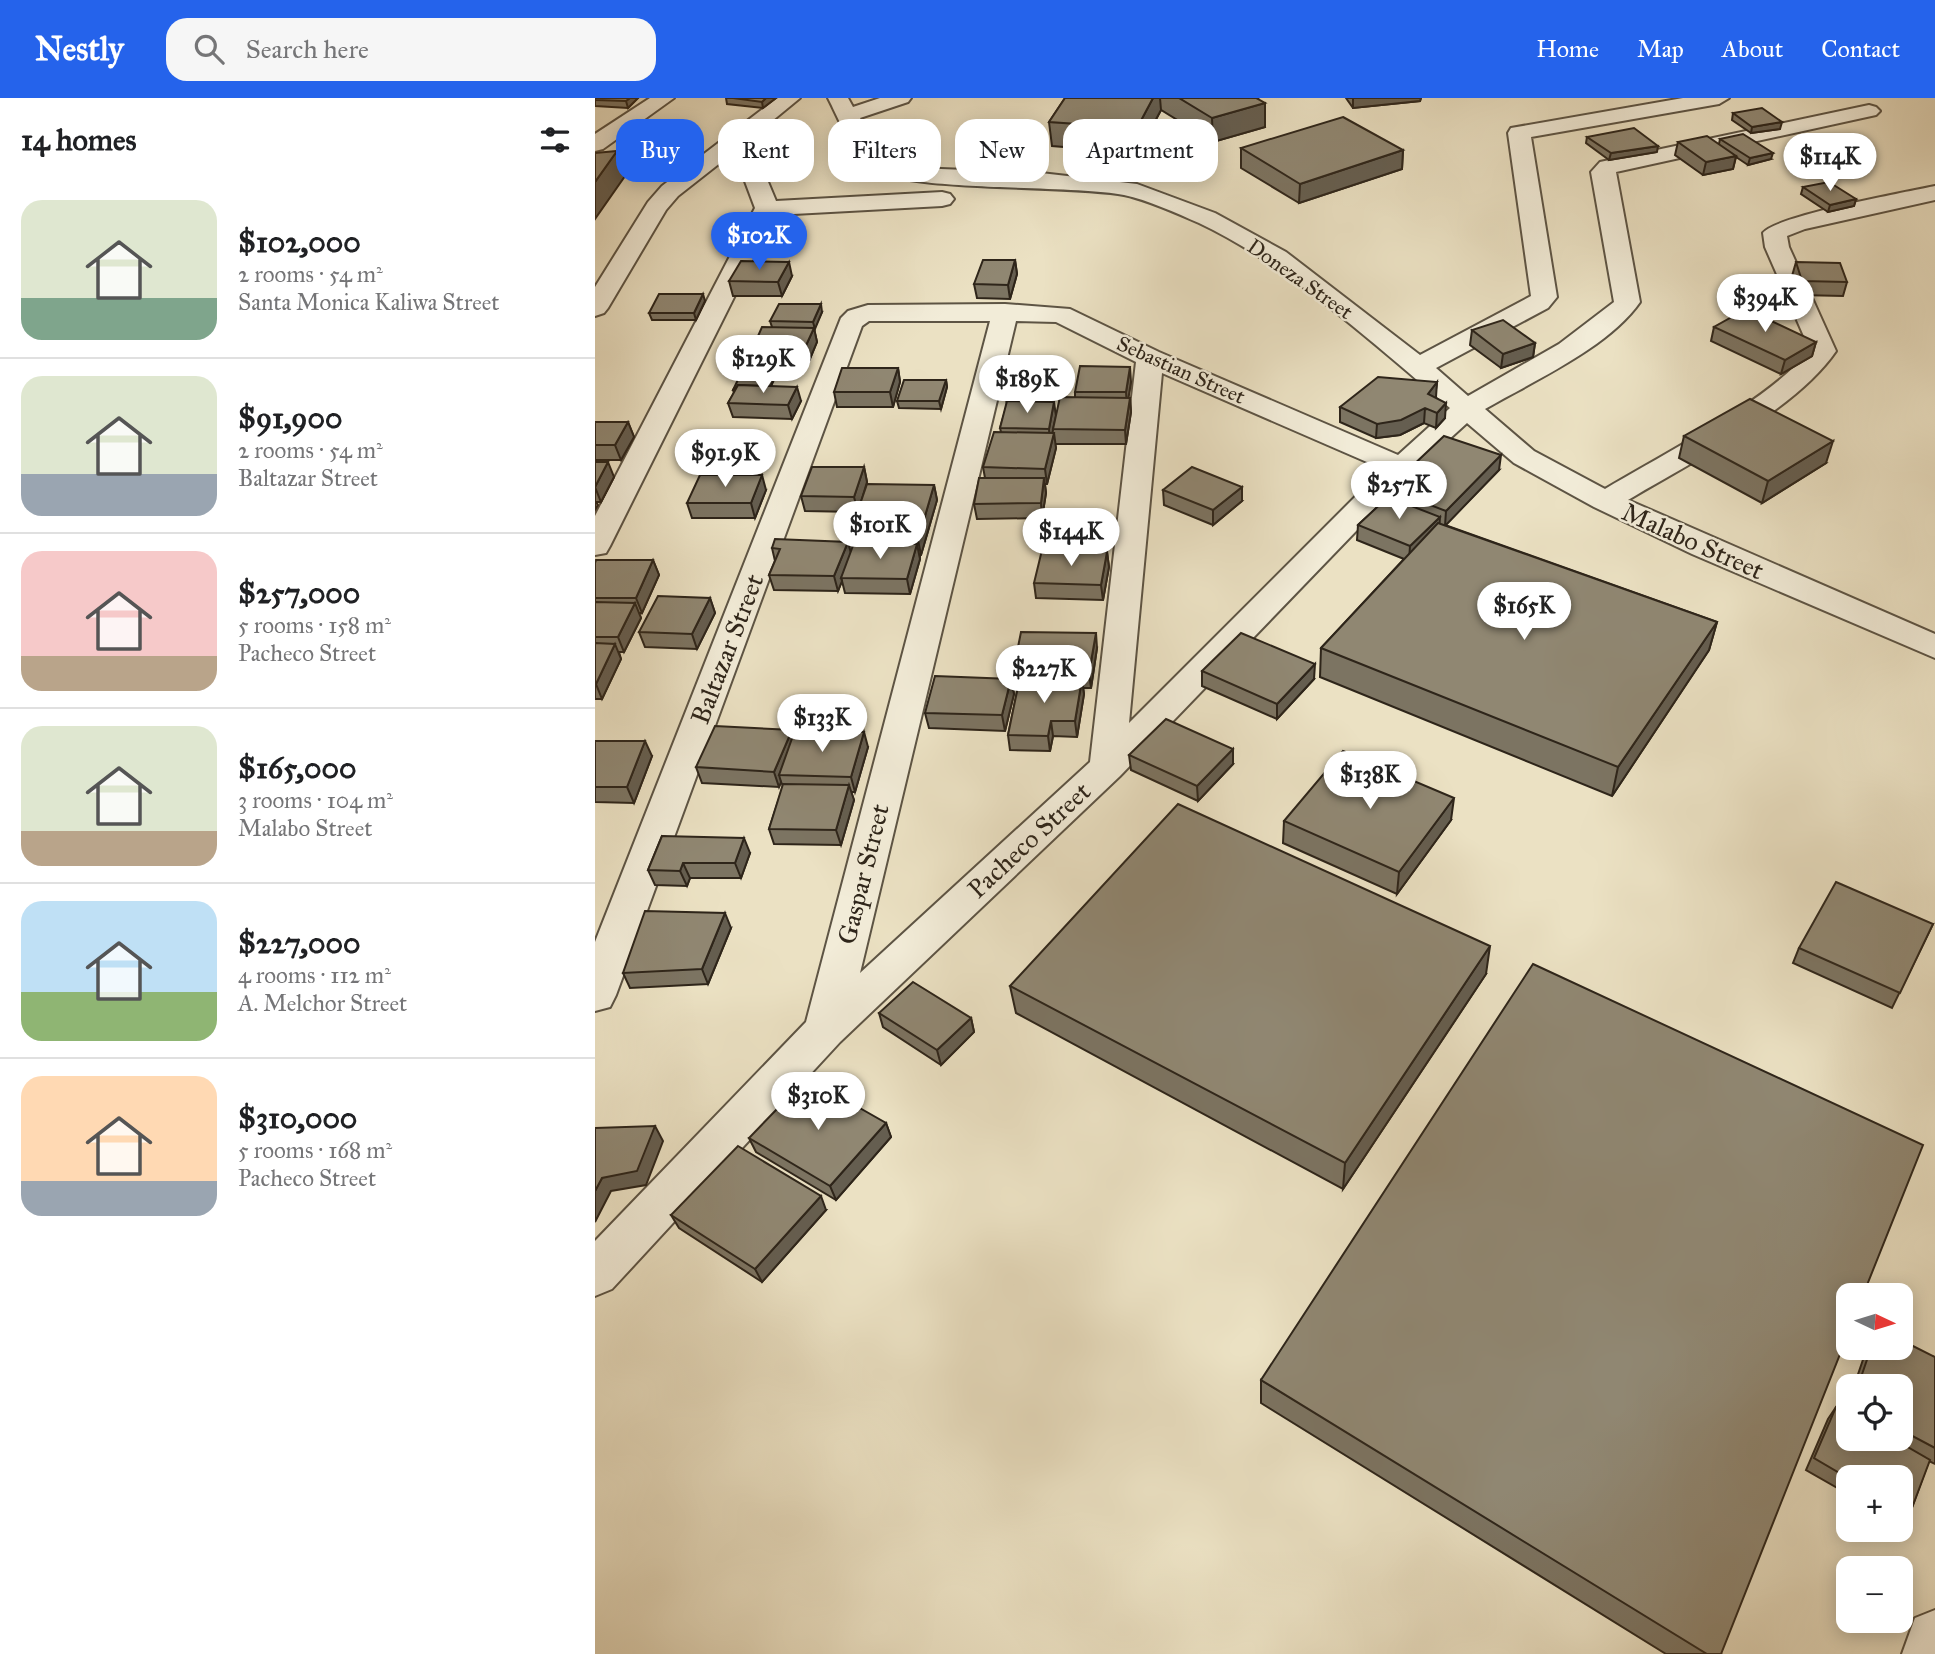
<!DOCTYPE html>
<html lang="en">
<head>
<meta charset="utf-8">
<style>
	:root { --surface:#fff; --page:#f6f6f6; --text:#202124; --muted:#757577; --line:#e0e0e0; --accent:#2563eb }
	body { margin:0; font-family:"IM FELL Great Primer",serif; background:var(--page); color:var(--text); height:100vh; display:flex; flex-direction:column; font-size:26px; white-space:nowrap }
	* { box-sizing:border-box; margin:0 }
	p { font-size:23px; color:var(--muted) }
	.icon { flex:none; width:38px; height:38px; fill:none; stroke:currentColor; stroke-width:2; stroke-linecap:round; stroke-linejoin:round }
	.map { position:relative; flex:1; overflow:hidden }
	.sheet { display:flex; flex-direction:column; background:var(--surface); width:595px }
	.sheet>* { flex:none }
	.guide { position:absolute; left:21px; top:21px; width:665px; height:63px; display:flex; gap:14px }
	.needle { width:46px; rotate:94deg }
	.buttons { position:absolute; left:1241px; top:1185px; display:grid; gap:14px }
	.buttons a { display:grid; place-items:center; width:77px; height:77px; border-radius:14px; background:var(--surface); box-shadow:0 4px 18px #0003; font-size:35px }
	.price { position:absolute; translate:-50% -60px; padding:0 16px; border-radius:24px; background:#fff; color:#222; font-size:23px; line-height:46px; filter:drop-shadow(0 2px 4px #0008) }
	.price::after { content:''; position:absolute; left:50%; top:42px; width:21px; height:16px; margin-left:-10px; background:inherit; clip-path:polygon(0 0,100% 0,50% 100%) }
	.price.selected { background:var(--accent); color:#fff }
	ul { padding:0; list-style:none }
	li { display:flex; align-items:center; gap:21px; height:175px; padding:0 21px }
	li+li { border-top:2px solid var(--line) }
	li span { display:grid; place-items:center; flex:none; width:196px; height:140px; border-radius:21px; color:#555 }
	li>.icon { margin-inline-start:auto }
	span .icon { width:84px; height:84px; fill:#fffc; stroke-width:1 }
	li b { font-size:30px }
	h2 { display:flex; justify-content:space-between; align-items:center; height:84px; padding:0 21px; font-size:30px }
	.chip { padding:0 24px; border-radius:21px; background:var(--surface); box-shadow:0 4px 18px #0003; font-size:24px; line-height:63px }
	.chip.selected { background:var(--accent); color:#fff }
	header { display:flex; align-items:center; gap:42px; box-sizing:border-box; height:98px; padding:0 35px; background:var(--accent); color:#fff }
	header strong { font-size:33px }
	nav { display:flex; gap:38px; margin-inline-start:auto; font-size:24px }
	.search { width:490px; height:63px; background:var(--page); display:flex; align-items:center; gap:18px; box-sizing:border-box; padding:0 24px; border-radius:21px; color:var(--muted); font-size:26px }
	main { display:flex; flex:1; min-height:0 }
	.map>svg:first-child { display:block }
</style>
</head>
<body>
<header>
<strong>Nestly</strong>
<div class="search"><svg class="icon" aria-label="search" viewBox="0 0 24 24"><circle cx="10" cy="10" r="6"/><path d="M15 15l6 6"/></svg>Search here</div>
<nav><a>Home</a><a>Map</a><a>About</a><a>Contact</a></nav>
</header>
<main>
<section class="sheet">
<h2>14 homes<svg class="icon" aria-label="filters" viewBox="0 0 24 24"><path d="M4 7h16M4 17h16"/><circle cx="9" cy="7" r="2"/><circle cx="15" cy="17" r="2"/></svg></h2>
<ul>
<li><span style="background:linear-gradient(#dfe7d0 70%,#7fa58c 0)"><svg class="icon" aria-label="home" viewBox="0 0 24 24"><path d="M3 11l9-7 9 7M6 9v11h12V9"/></svg></span><div><b>$102,000</b><p>2 rooms · 54 m²</p><p>Santa Monica Kaliwa Street</p></div></li>
<li><span style="background:linear-gradient(#dfe7d0 70%,#9aa5b1 0)"><svg class="icon" aria-label="home" viewBox="0 0 24 24"><path d="M3 11l9-7 9 7M6 9v11h12V9"/></svg></span><div><b>$91,900</b><p>2 rooms · 54 m²</p><p>Baltazar Street</p></div></li>
<li><span style="background:linear-gradient(#f6c9c9 75%,#b9a48a 0)"><svg class="icon" aria-label="home" viewBox="0 0 24 24"><path d="M3 11l9-7 9 7M6 9v11h12V9"/></svg></span><div><b>$257,000</b><p>5 rooms · 158 m²</p><p>Pacheco Street</p></div></li>
<li><span style="background:linear-gradient(#dfe7d0 75%,#b9a48a 0)"><svg class="icon" aria-label="home" viewBox="0 0 24 24"><path d="M3 11l9-7 9 7M6 9v11h12V9"/></svg></span><div><b>$165,000</b><p>3 rooms · 104 m²</p><p>Malabo Street</p></div></li>
<li><span style="background:linear-gradient(#bfe0f5 65%,#8fb573 0)"><svg class="icon" aria-label="home" viewBox="0 0 24 24"><path d="M3 11l9-7 9 7M6 9v11h12V9"/></svg></span><div><b>$227,000</b><p>4 rooms · 112 m²</p><p>A. Melchor Street</p></div></li>
<li><span style="background:linear-gradient(#ffd9b3 75%,#9aa5b1 0)"><svg class="icon" aria-label="home" viewBox="0 0 24 24"><path d="M3 11l9-7 9 7M6 9v11h12V9"/></svg></span><div><b>$310,000</b><p>5 rooms · 168 m²</p><p>Pacheco Street</p></div></li>
</ul>
</section>
<div class="map">
<svg width="1340" height="1556" viewBox="0 0 1340 1556">
	<rect width="100%" height="100%" fill="#ebe1c3"/>
	<filter id="stains"><feTurbulence type="fractalNoise" baseFrequency=".00286" numOctaves="4"/><feColorMatrix values="0 0 0 0 .2 0 0 0 0 .09 0 0 0 0 .02 0 0 0 .5 -.17"/></filter>
	<radialGradient id="worn" r=".72"><stop offset=".6" stop-color="#630" stop-opacity="0"/><stop offset="1" stop-color="#630" stop-opacity=".3"/></radialGradient>
	<g fill="none" stroke-linecap="round" stroke-linejoin="round">
		<g stroke="#5d5444" stroke-width="4">
			<g id="minor">
				<polygon points="55,0 79,0 8,51 0,53 0,36"/>
				<polygon points="182,0 205,0 155,41 181,103 347,94 355,96 359,101 355,106 347,108 180,117 15,448 11,455 0,457 0,418 160,110 139,54 83,98 71,112 13,210 9,215 0,218 0,189 53,104 67,88"/>
				<path d="M233 0H253L258 9 285 0H316L313 4 265 20 288 59 301 67 320 70 446 75 542 86 620 115 691 154 825 257 936 198 913 35 916 30 1088 0H1134L1124 6 936 39 962 199 953 210 841 270 873 298 964 246 1019 204 996 74 1005 64 1274 7 1281 9 1285 13 1281 17 1021 74 1045 204C1013 250 938 283 890 311L939 353 1010 391C1068 356 1174 303 1215 252L1170 149 1168 135C1180 118 1312 94 1340 88V102L1210 131 1192 138 1194 149 1241 253C1200 313 1096 364 1033 402L1340 536V560L1097 456 999 409 919 365 872 325 817 375 525 678 245 944 17 1191 0 1198V1143L211 924 395 223H274L267 228 21 897 15 909 0 913V844L246 220 253 213 273 207 410 206 475 211 564 254 803 357 855 310C782 248 690 165 604 125 581 115 553 102 529 97 475 86 305 95 273 69 258 57 242 17 233 0ZM421 223 461 224 541 264 495 664 265 875ZM567 275 788 371 534 625Z"/>
				<polygon points="1340,1512 1340,1556 1307,1556 1320,1520"/>
			</g>
		</g>
		<use href="#minor" fill="#f2ecd8" fill-rule="evenodd"/>
	</g>
	<g fill="#7c7462" stroke="#2e251a" stroke-width="2">
		<polygon points="0,0 43,0 33,10 0,8"/>
		<polygon points="131,0 181,0 168,10 132,6"/>
		<polygon points="470,0 664,0 662,1 670,29 618,44 566,12 543,55 457,48 454,24"/>
		<polygon points="751,0 826,0 825,3 758,10"/>
		<polygon points="1138,15 1185,31 1156,35 1137,22"/>
		<polygon points="992,39 1062,54 1014,62 991,45"/>
		<polygon points="1125,41 1176,61 1153,67 1141,59 1138,71 1108,77 1080,57 1083,44 1124,46"/>
		<polygon points="646,50 808,52 807,71 704,105 646,70"/>
		<polygon points="1208,89 1261,101 1259,108 1233,114 1206,96"/>
		<polygon points="420,162 422,176 415,201 382,200 379,186"/>
		<polygon points="1201,164 1252,184 1248,198 1204,197 1197,178"/>
		<polygon points="197,178 187,198 138,198 134,183"/>
		<polygon points="110,203 101,222 57,222 54,215"/>
		<polygon points="227,214 219,231 222,244 212,268 183,268 184,271 176,288 206,303 197,321 138,319 133,305 139,295 138,292 158,264 156,254 177,229 175,223"/>
		<polygon points="1119,229 1221,244 1217,258 1186,276 1116,243"/>
		<polygon points="877,232 940,245 938,259 906,270 875,247"/>
		<polygon points="303,270 305,284 298,309 242,309 239,294"/>
		<polygon points="351,282 352,289 346,311 304,310 302,303"/>
		<polygon points="536,284 533,300 535,300 536,314 531,346 460,346 461,350 452,386 450,386 451,395 447,420 382,421 379,406 390,380 388,369 406,334 405,330 412,306 410,296 460,288 456,304 461,318 480,299 480,294"/>
		<polygon points="842,284 840,299 850,320 841,330 829,325 805,337 781,340 745,324 745,309"/>
		<polygon points="0,324 33,324 39,339 26,362 0,362"/>
		<polygon points="1089,338 1231,365 1167,405 1084,360"/>
		<polygon points="0,364 19,379 6,404 1,404 3,407 0,412"/>
		<polygon points="269,369 272,384 269,394 339,387 342,402 326,457 325,457 325,461 315,496 250,495 247,483 243,493 179,492 174,477 180,463 177,450 253,444 253,441 262,414 210,413 206,398"/>
		<polygon points="904,372 850,427 1122,524 1114,552 1017,698 725,579 726,550 809,461 762,442 763,427 792,400 793,391"/>
		<polygon points="171,392 160,420 97,420 92,405"/>
		<polygon points="568,392 647,403 618,427 569,407"/>
		<polygon points="512,454 514,469 508,502 441,500 439,485"/>
		<polygon points="58,462 64,477 47,515 44,515 46,520 29,554 24,554 26,561 7,601 0,601 0,465"/>
		<polygon points="115,500 120,515 102,551 50,549 44,534"/>
		<polygon points="502,550 496,590 488,590 489,596 482,639 458,638 455,653 415,652 413,637 423,589 420,589 418,574"/>
		<polygon points="607,573 719,581 682,621 607,588"/>
		<polygon points="416,581 419,596 410,633 334,630 330,615"/>
		<polygon points="198,636 273,649 260,694 256,694 259,702 246,747 179,746 174,731 188,688 186,684 184,689 107,685 101,669"/>
		<polygon points="0,643 57,658 39,705 0,704"/>
		<polygon points="534,657 638,666 603,703 536,672"/>
		<polygon points="856,722 802,796 688,745 689,723"/>
		<polygon points="67,738 155,755 146,780 95,780 92,788 60,787 53,772"/>
		<polygon points="1338,826 1297,910 1198,865 1204,850"/>
		<polygon points="136,830 113,886 35,890 28,875"/>
		<polygon points="891,876 748,1091 421,915 415,888"/>
		<polygon points="284,915 376,920 379,934 346,967 288,929"/>
		<polygon points="291,1025 296,1039 241,1102 161,1054 154,1040"/>
		<polygon points="231,1112 167,1184 84,1130 76,1117"/>
		<polygon points="1272,1250 1306,1250 1340,1259 1340,1366 1334,1363 1315,1415 1306,1426 1306,1379 1253,1379 1253,1396 1211,1372 1233,1321 1241,1309 1250,1314 1253,1306 1253,1340 1306,1340 1306,1288 1259,1288"/>
		<polygon points="666,1282 1126,1556 1071,1556 666,1305"/>
	</g>
	<g fill="#655e50" stroke="#2e251a" stroke-width="2">
		<polygon points="35,0 43,0 33,10 31,3"/>
		<polygon points="171,0 181,0 168,10 167,4"/>
		<polygon points="558,0 565,0 566,12 543,55 542,30"/>
		<polygon points="758,0 826,0 825,3 758,10"/>
		<polygon points="670,5 670,29 618,44 617,20"/>
		<polygon points="1187,24 1185,31 1156,35 1157,29"/>
		<polygon points="1063,48 1062,54 1014,62 1016,55"/>
		<polygon points="808,52 807,71 704,105 705,86"/>
		<polygon points="22,53 30,78 0,121 0,84"/>
		<polygon points="1178,55 1176,61 1153,67 1155,60"/>
		<polygon points="1141,58 1138,71 1108,77 1111,64"/>
		<polygon points="1261,101 1259,108 1233,114 1235,107"/>
		<polygon points="420,162 422,176 415,201 413,187"/>
		<polygon points="194,164 197,178 187,198 183,184"/>
		<polygon points="108,196 110,203 101,222 99,215"/>
		<polygon points="226,206 227,214 220,231 218,224"/>
		<polygon points="219,230 222,244 212,268 208,254"/>
		<polygon points="1221,244 1217,258 1186,276 1190,262"/>
		<polygon points="940,245 938,259 906,270 908,256"/>
		<polygon points="182,264 184,271 170,300 168,292"/>
		<polygon points="535,269 536,284 532,309 531,294"/>
		<polygon points="303,270 305,284 298,309 295,294"/>
		<polygon points="458,273 460,288 454,311 453,297"/>
		<polygon points="351,282 352,289 346,311 344,303"/>
		<polygon points="842,284 841,299 832,310 833,296"/>
		<polygon points="202,289 206,303 197,321 193,307"/>
		<polygon points="535,300 536,314 531,346 530,332"/>
		<polygon points="459,304 461,318 455,346 454,331"/>
		<polygon points="851,305 850,320 841,330 842,315"/>
		<polygon points="830,310 829,325 805,337 781,340 782,326"/>
		<polygon points="33,324 39,339 26,362 20,347"/>
		<polygon points="459,335 461,350 452,386 450,371"/>
		<polygon points="1238,343 1231,365 1167,405 1173,383"/>
		<polygon points="906,357 904,372 850,428 851,413"/>
		<polygon points="13,364 19,379 6,404 0,389"/>
		<polygon points="269,369 272,384 263,414 259,399"/>
		<polygon points="167,377 171,392 160,420 156,405"/>
		<polygon points="449,380 451,395 447,420 446,405"/>
		<polygon points="339,387 342,402 326,457 323,442"/>
		<polygon points="647,389 647,403 618,427 618,412"/>
		<polygon points="845,419 844,434 814,463 815,448"/>
		<polygon points="253,444 257,459 246,480 247,483 243,493 239,478"/>
		<polygon points="322,446 325,461 315,496 312,481"/>
		<polygon points="512,454 514,469 508,502 506,487"/>
		<polygon points="58,462 64,477 47,515 41,500"/>
		<polygon points="115,500 120,515 102,551 97,536"/>
		<polygon points="40,505 46,520 29,554 23,539"/>
		<polygon points="1122,524 1114,552 1017,698 1023,669"/>
		<polygon points="501,535 502,550 496,590 494,575"/>
		<polygon points="20,546 26,561 7,601 1,586"/>
		<polygon points="720,566 719,581 682,621 682,606"/>
		<polygon points="416,581 419,596 410,633 407,617"/>
		<polygon points="487,581 489,596 482,639 480,623"/>
		<polygon points="456,623 458,638 455,653 453,638"/>
		<polygon points="197,632 202,648 184,677 186,684 184,689 179,674"/>
		<polygon points="269,634 273,649 260,694 256,679"/>
		<polygon points="50,643 57,658 39,705 32,689"/>
		<polygon points="638,651 638,666 603,703 602,688"/>
		<polygon points="254,687 259,702 246,747 241,732"/>
		<polygon points="859,700 856,722 802,796 804,774"/>
		<polygon points="149,740 155,755 146,780 140,765"/>
		<polygon points="88,765 95,780 92,788 85,773"/>
		<polygon points="130,815 136,830 113,886 107,871"/>
		<polygon points="895,848 891,876 748,1091 750,1065"/>
		<polygon points="376,920 379,934 346,967 342,952"/>
		<polygon points="291,1025 296,1039 241,1102 235,1088"/>
		<polygon points="60,1028 68,1043 51,1087 16,1093 0,1124 0,1093 7,1080"/>
		<polygon points="226,1098 231,1112 167,1184 160,1171"/>
	</g>
	<g fill="#908772" stroke="#2e251a" stroke-width="2">
		<polygon points="0,0 35,0 31,3 0,2"/>
		<polygon points="138,0 171,0 167,4"/>
		<polygon points="470,0 558,0 542,30 454,24"/>
		<polygon points="584,0 661,0 670,5 617,20"/>
		<polygon points="1167,10 1187,24 1157,29 1138,15"/>
		<polygon points="748,19 808,52 705,86 646,50"/>
		<polygon points="1039,30 1063,48 1016,55 992,39"/>
		<polygon points="1148,36 1178,55 1155,60 1125,41"/>
		<polygon points="1112,38 1141,58 1111,64 1083,44"/>
		<polygon points="22,53 0,84 0,55"/>
		<polygon points="1234,84 1261,101 1235,107 1208,89"/>
		<polygon points="388,162 420,162 413,187 379,186"/>
		<polygon points="146,163 194,164 183,184 134,183"/>
		<polygon points="1201,164 1245,165 1252,184 1207,183"/>
		<polygon points="64,196 108,196 99,215 54,215"/>
		<polygon points="184,206 226,206 218,224 175,223"/>
		<polygon points="1151,211 1221,244 1190,262 1119,229"/>
		<polygon points="908,222 940,245 908,256 877,232"/>
		<polygon points="167,229 219,230 208,254 156,254"/>
		<polygon points="152,263 182,264 171,288 143,287 140,292 138,292"/>
		<polygon points="485,268 535,269 531,294 480,294"/>
		<polygon points="247,270 303,270 295,294 239,294"/>
		<polygon points="416,273 458,273 453,297 410,296"/>
		<polygon points="783,279 842,284 833,296 851,305 842,315 830,310 806,322 782,326 745,309"/>
		<polygon points="309,282 351,282 344,303 302,303"/>
		<polygon points="143,287 202,289 193,307 133,305"/>
		<polygon points="465,299 535,300 530,332 458,331"/>
		<polygon points="1155,301 1238,343 1173,383 1089,338"/>
		<polygon points="412,303 459,304 454,331 405,330"/>
		<polygon points="0,324 33,324 20,347 0,347"/>
		<polygon points="399,334 459,335 450,371 388,369"/>
		<polygon points="849,338 906,357 851,413 793,391"/>
		<polygon points="0,364 13,364 0,389"/>
		<polygon points="217,369 269,369 259,399 206,398"/>
		<polygon points="597,369 647,389 618,412 568,392"/>
		<polygon points="105,377 167,377 156,405 92,405"/>
		<polygon points="384,380 449,380 446,405 379,406"/>
		<polygon points="272,386 339,387 323,442 253,441"/>
		<polygon points="793,399 845,419 815,448 763,427"/>
		<polygon points="843,425 1122,524 1023,669 726,550"/>
		<polygon points="180,441 253,444 239,478 174,477 185,451 177,450"/>
		<polygon points="259,445 322,446 312,481 246,480"/>
		<polygon points="447,452 512,454 506,487 439,485"/>
		<polygon points="1,462 58,462 41,500 0,500 0,465"/>
		<polygon points="63,498 115,500 97,536 44,534"/>
		<polygon points="0,504 40,505 23,539 0,539"/>
		<polygon points="426,534 501,535 494,575 418,574"/>
		<polygon points="646,535 720,566 682,606 607,573"/>
		<polygon points="0,545 20,546 1,586 0,586"/>
		<polygon points="340,578 416,581 407,617 330,615"/>
		<polygon points="425,579 487,581 480,623 456,623 453,638 413,637"/>
		<polygon points="571,621 638,651 602,688 534,657"/>
		<polygon points="120,628 197,632 179,674 101,669"/>
		<polygon points="200,632 269,634 256,679 184,677"/>
		<polygon points="0,643 50,643 32,689 0,689"/>
		<polygon points="748,653 859,700 804,774 689,723"/>
		<polygon points="188,686 254,687 241,732 174,731"/>
		<polygon points="583,706 895,848 750,1065 415,888"/>
		<polygon points="67,738 149,740 140,765 88,765 85,773 53,772"/>
		<polygon points="1241,784 1338,826 1305,895 1204,850"/>
		<polygon points="50,813 130,815 107,871 28,875"/>
		<polygon points="938,866 1328,1047 1268,1197 1253,1197 1253,1236 1126,1556 1112,1556 666,1282"/>
		<polygon points="318,884 376,920 342,952 284,915"/>
		<polygon points="212,980 291,1025 235,1088 154,1040"/>
		<polygon points="60,1028 42,1073 7,1080 0,1093 0,1030"/>
		<polygon points="143,1048 226,1098 160,1171 76,1117"/>
		<polygon points="1306,1242 1340,1259 1340,1350 1306,1332 1306,1288 1263,1288 1276,1250 1306,1250"/>
		<polygon points="1241,1309 1253,1315 1253,1340 1297,1340 1335,1362 1315,1415 1306,1410 1306,1379 1253,1380 1219,1360"/>
	</g>
	<g text-anchor="middle" stroke-width="5" stroke-linejoin="round" paint-order="stroke">
		<g font-size="21" fill="#2e251a" stroke="#f2ecd8">
			<text transform="translate(705 181) rotate(35)" y="7">Doneza Street</text>
			<text transform="translate(586 272) rotate(24)" y="7">Sebastian Street</text>
		</g>
		<g font-size="26" fill="#2e251a" stroke="#f2ecd8">
			<text transform="translate(1098 443) rotate(24)" y="9">Malabo Street</text>
			<text transform="translate(132 551) rotate(-69)" y="9">Baltazar Street</text>
			<text transform="translate(434 742) rotate(-43)" y="9">Pacheco Street</text>
			<text transform="translate(268 776) rotate(-76)" y="9">Gaspar Street</text>
		</g>
	</g>
	<rect width="100%" height="100%" filter="url(#stains)"/>
	<rect width="100%" height="100%" fill="url(#worn)"/>
</svg>
<div class="buttons">
<a><svg class="needle" viewBox="-14 -14 28 28"><path d="M0-13l5 13h-10z" fill="#e53935"/><path d="M0 13l5-13h-10z" fill="#757577"/></svg></a>
<a><svg class="icon" aria-label="locate" viewBox="0 0 24 24"><circle cx="12" cy="12" r="6"/><path d="M12 2v4M12 18v4M2 12h4M18 12h4"/></svg></a>
<a>+</a>
<a>−</a>
</div>
<b class="price" style="left:1235px;top:95px">$114K</b>
<b class="price selected" style="left:164px;top:174px">$102K</b>
<b class="price" style="left:1170px;top:236px">$394K</b>
<b class="price" style="left:168px;top:297px">$129K</b>
<b class="price" style="left:432px;top:317px">$189K</b>
<b class="price" style="left:130px;top:391px">$91.9K</b>
<b class="price" style="left:804px;top:423px">$257K</b>
<b class="price" style="left:285px;top:463px">$101K</b>
<b class="price" style="left:476px;top:470px">$144K</b>
<b class="price" style="left:929px;top:544px">$165K</b>
<b class="price" style="left:449px;top:607px">$227K</b>
<b class="price" style="left:227px;top:656px">$133K</b>
<b class="price" style="left:775px;top:713px">$138K</b>
<b class="price" style="left:223px;top:1034px">$310K</b>
<div class="guide">
<a class="chip selected">Buy</a>
<a class="chip">Rent</a>
<a class="chip">Filters</a>
<a class="chip">New</a>
<a class="chip">Apartment</a>
</div>
</div>
</main>
</body>
</html>
